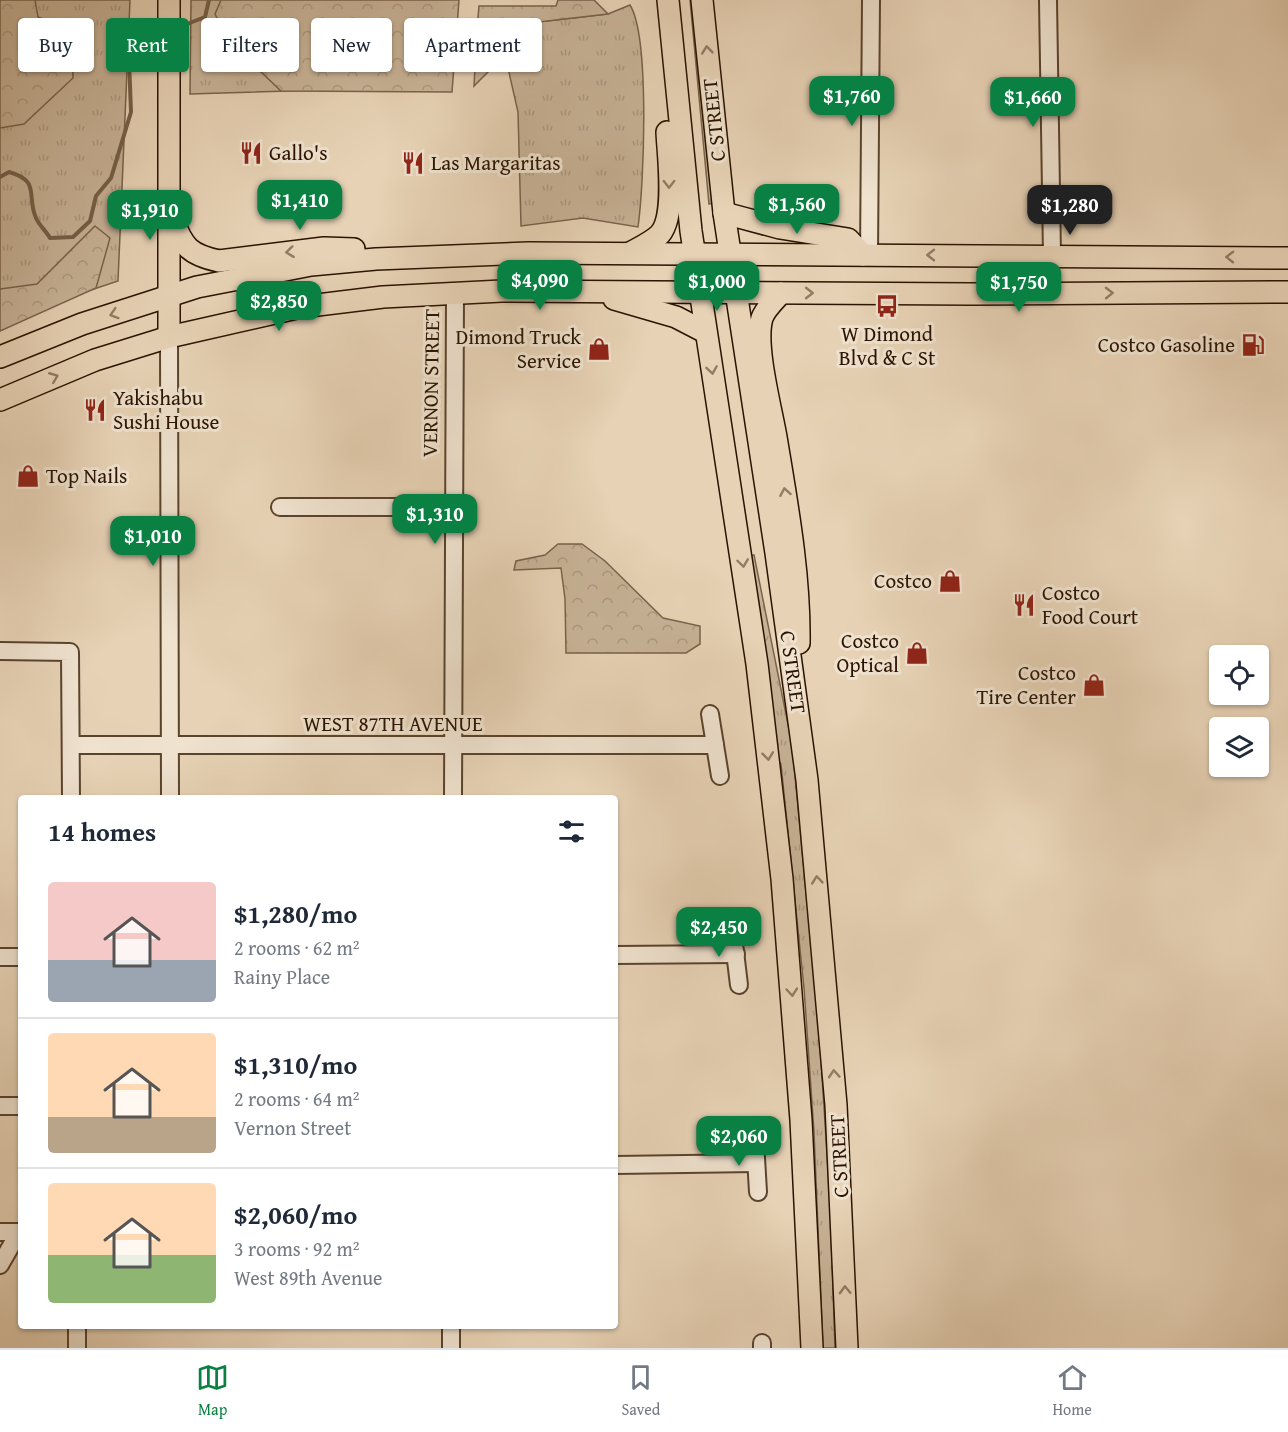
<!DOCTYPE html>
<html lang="en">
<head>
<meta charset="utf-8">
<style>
	:root { --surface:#fff; --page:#f2f2f3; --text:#1f2937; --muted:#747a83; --line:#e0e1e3; --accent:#0b8043 }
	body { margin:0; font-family:"Gentium Book Plus",serif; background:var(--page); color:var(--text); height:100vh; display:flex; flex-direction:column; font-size:22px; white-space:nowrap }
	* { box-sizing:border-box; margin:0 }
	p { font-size:20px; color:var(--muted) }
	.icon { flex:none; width:33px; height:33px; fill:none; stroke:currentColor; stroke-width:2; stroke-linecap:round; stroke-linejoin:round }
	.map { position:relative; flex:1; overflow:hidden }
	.details { position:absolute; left:18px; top:795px; width:600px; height:534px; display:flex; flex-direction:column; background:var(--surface); border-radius:6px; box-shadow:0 2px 4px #0004 }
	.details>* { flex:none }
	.banner { position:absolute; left:18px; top:18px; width:600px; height:54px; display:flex; gap:12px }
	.tools { position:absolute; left:1209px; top:645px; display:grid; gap:12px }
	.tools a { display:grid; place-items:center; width:60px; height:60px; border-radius:6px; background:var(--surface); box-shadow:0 2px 4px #0004; font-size:30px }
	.price { position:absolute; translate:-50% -51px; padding:0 14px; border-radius:12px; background:var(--accent); color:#fff; font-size:20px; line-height:39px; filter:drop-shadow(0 2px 3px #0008) }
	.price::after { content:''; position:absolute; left:50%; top:36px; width:18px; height:14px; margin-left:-9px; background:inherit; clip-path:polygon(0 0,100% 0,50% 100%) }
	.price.current { background:#222; color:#fff }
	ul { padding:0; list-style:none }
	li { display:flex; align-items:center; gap:18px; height:150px; padding:0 30px }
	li+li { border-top:2px solid var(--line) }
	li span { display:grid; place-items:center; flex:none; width:168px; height:120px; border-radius:6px; color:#555 }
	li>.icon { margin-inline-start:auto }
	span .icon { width:72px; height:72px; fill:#fffc; stroke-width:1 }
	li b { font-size:26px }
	h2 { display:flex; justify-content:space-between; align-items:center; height:72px; padding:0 30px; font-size:26px }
	.pill { padding:0 21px; border-radius:6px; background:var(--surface); box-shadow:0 2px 4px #0004; font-size:21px; line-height:54px }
	.pill.current { background:var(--accent); color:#fff }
	.menu { display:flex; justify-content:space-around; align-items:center; height:84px; border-top:2px solid var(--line); background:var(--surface); font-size:16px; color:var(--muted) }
	.menu a { display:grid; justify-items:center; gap:3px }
	.menu .current { color:var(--accent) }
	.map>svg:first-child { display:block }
</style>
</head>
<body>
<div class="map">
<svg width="1288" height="1348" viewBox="0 0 1288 1348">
	<defs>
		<pattern id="grass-tufts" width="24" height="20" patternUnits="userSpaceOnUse" patternTransform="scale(1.5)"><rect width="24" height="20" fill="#c7b296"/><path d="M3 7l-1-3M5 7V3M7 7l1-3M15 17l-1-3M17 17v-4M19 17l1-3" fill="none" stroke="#ab9880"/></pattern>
		<pattern id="forest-crowns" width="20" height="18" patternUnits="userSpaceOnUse" patternTransform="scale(1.5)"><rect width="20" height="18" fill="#c7b296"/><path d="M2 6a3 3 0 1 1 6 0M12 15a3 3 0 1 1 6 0" fill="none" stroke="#ab9880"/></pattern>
	</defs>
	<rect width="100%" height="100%" fill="#e7d2b5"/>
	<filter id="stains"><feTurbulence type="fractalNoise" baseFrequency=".00333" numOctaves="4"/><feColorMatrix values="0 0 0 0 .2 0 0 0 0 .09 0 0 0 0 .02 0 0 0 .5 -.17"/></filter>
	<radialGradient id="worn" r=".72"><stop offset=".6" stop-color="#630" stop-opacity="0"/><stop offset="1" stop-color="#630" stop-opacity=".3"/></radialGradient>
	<g fill="url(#grass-tufts)" stroke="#79624b" stroke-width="1.5">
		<polygon points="0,0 130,0 118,281 82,293 0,331"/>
		<polygon points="191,0 374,0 322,90 190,94"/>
		<polygon points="690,0 713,203 709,204"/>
		<path d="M630 5C650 37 644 185 638 227L583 218 521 226 518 112 508 68 490 70 474 86 477 29 608 14Z"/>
		<polygon points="754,555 792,744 819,1029 830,1201 835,1348 823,1348 814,1132 804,988 781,764 778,760 750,556"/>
	</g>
	<g fill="url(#forest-crowns)" stroke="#79624b" stroke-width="1.5">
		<polygon points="0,0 35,0 38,17 72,29 73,78 24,124 0,128"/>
		<polygon points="221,0 459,0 452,92 281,91 261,72 239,62 215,14"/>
		<polygon points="558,0 594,0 608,14 477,29 479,6 556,6"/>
		<polygon points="95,226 110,238 96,288 0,331 0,289 37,284"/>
		<polygon points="558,544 582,544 605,561 663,618 700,626 700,644 686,653 566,653 565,599 561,568 514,570 516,561 545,555"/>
	</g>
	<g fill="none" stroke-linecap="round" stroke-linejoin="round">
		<g stroke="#755f47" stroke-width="4">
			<polyline points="177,28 205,17 209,0"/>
			<path d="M0 177 9 172C41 181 26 195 36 218 39 225 46 231 50 238L73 237 90 221 96 196 111 178 131 112 129 60 147 41 162 35"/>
		</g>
		<g stroke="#5a432d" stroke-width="20">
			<g id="minor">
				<polyline points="1048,0 1052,255"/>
				<polyline points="869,255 871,0"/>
				<polyline points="169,337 170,798"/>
				<polyline points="280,507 452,507"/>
				<polyline points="0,651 70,652 71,798"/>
				<polyline points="710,714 720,776"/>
				<polyline points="71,745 715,745"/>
				<polyline points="453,798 455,293"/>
				<polyline points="732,927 739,985"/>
				<polyline points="615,955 736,954"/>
				<polyline points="0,957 21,957"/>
				<polyline points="0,1106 21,1106"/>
				<polyline points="755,1141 758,1192"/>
				<polyline points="615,1165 756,1163"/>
				<polyline points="0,1232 21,1232"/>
				<polyline points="0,1265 19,1232"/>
				<polyline points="762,1343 762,1348"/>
				<polyline points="77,1348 77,1326"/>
				<polyline points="451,1348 451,1326"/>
			</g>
		</g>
		<g stroke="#2b1300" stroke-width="24">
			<g id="major">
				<polyline points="169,0 169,337"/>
				<polyline points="668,0 691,231 757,664 782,879 801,1120 812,1348"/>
				<polyline points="702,0 724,213 776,553 807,780 836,1105 847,1348"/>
				<polyline points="724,213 780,228 848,239 863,255"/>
				<path d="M173 220C183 247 190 255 219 261L324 248 354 249"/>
				<path d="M630 253C639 248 650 243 658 236 677 220 668 156 667 132"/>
				<path d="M781 293C775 300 765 309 762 318 754 345 771 408 776 437 787 504 800 574 799 643"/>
				<polyline points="614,299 676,317 705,332"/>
				<polyline points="0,357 82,324 197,287 311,265 376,259 528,253 1288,258"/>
				<polyline points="0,400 95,360 169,337 301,307 383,297 502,291 971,294 1288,292"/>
			</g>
		</g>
		<use href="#minor" stroke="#efe2cf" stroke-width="16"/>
		<use href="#major" stroke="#e7d2b5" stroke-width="21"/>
	</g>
	<defs><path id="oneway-chevron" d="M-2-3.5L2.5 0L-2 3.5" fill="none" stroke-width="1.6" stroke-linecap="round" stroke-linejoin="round" transform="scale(1.5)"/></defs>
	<g stroke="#927c64">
		<use href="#oneway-chevron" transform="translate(707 50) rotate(-96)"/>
		<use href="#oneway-chevron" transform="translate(669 184) rotate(90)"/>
		<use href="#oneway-chevron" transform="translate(290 252) rotate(173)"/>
		<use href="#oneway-chevron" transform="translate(931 255) rotate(-180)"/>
		<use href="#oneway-chevron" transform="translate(1230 257) rotate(-179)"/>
		<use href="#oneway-chevron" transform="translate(809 293)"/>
		<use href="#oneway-chevron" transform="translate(1109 293) rotate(-1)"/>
		<use href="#oneway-chevron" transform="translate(114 314) rotate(163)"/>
		<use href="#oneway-chevron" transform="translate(712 370) rotate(81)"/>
		<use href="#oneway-chevron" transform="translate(54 377) rotate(-22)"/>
		<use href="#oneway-chevron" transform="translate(785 492) rotate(-100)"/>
		<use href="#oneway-chevron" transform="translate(743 563) rotate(82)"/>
		<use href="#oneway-chevron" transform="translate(768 756) rotate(83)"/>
		<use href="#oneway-chevron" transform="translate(817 880) rotate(-96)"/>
		<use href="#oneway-chevron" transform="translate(792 992) rotate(85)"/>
		<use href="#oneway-chevron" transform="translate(834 1074) rotate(-94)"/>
		<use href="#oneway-chevron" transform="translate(845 1290) rotate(-92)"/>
	</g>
	<defs>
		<g id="restaurant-bare" transform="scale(1.8)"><path d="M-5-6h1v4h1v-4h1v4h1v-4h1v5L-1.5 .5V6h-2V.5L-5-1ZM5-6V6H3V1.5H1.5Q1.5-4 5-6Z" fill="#8f2418" stroke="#efe2cf" stroke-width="2.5" paint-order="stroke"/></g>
		<g id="bus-bare" transform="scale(1.8)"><path d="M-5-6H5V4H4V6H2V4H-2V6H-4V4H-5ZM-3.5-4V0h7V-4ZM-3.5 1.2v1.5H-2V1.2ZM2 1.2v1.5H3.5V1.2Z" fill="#8f2418" stroke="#efe2cf" stroke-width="2.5" paint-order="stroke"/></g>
		<g id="fuel-bare" transform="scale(1.8)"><path d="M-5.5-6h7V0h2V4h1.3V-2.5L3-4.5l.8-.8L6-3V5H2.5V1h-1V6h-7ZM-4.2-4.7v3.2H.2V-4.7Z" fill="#8f2418" stroke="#efe2cf" stroke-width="2.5" paint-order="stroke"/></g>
		<g id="shop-bare" transform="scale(1.8)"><path d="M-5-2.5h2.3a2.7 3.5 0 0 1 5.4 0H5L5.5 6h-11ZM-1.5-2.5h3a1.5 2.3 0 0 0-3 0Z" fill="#8f2418" stroke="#efe2cf" stroke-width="2.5" paint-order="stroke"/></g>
	</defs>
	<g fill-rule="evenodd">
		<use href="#restaurant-bare" x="251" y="153"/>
		<use href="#restaurant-bare" x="413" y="163"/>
		<use href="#bus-bare" x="887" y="306"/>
		<use href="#fuel-bare" x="1253" y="345"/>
		<use href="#shop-bare" x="599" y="349"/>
		<use href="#restaurant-bare" x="95" y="410"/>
		<use href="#shop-bare" x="28" y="476"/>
		<use href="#shop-bare" x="950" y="581"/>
		<use href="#restaurant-bare" x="1024" y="605"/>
		<use href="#shop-bare" x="917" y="653"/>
		<use href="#shop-bare" x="1094" y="685"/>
	</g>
	<g text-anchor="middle" stroke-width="6" stroke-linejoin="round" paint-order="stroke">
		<g font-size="21" fill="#2b1300" stroke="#efe2cf">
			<text transform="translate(714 120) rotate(-96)" y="7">C STREET</text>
			<text transform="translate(431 383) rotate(-89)" y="7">VERNON STREET</text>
			<text transform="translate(793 672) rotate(82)" y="7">C STREET</text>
			<text x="393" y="731">WEST 87TH AVENUE</text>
			<text transform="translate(839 1156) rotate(-93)" y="7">C STREET</text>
		</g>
		<g font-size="21" fill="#2b1300" stroke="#efe2cf" text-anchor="start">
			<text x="269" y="160">Gallo's</text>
			<text x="431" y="170">Las Margaritas</text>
			<text x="887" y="341" text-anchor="middle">W Dimond<tspan x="887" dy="24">Blvd &amp; C St</tspan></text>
			<text x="581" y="344" text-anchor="end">Dimond Truck<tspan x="581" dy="24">Service</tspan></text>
			<text x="1235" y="352" text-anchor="end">Costco Gasoline</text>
			<text x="113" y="405">Yakishabu<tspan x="113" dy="24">Sushi House</tspan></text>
			<text x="46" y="483">Top Nails</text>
			<text x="932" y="588" text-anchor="end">Costco</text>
			<text x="1042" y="600">Costco<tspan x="1042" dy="24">Food Court</tspan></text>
			<text x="899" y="648" text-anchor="end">Costco<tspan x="899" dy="24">Optical</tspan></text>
			<text x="1076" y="680" text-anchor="end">Costco<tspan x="1076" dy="24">Tire Center</tspan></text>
		</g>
	</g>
	<rect width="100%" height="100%" filter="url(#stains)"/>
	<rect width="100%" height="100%" fill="url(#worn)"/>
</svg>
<div class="tools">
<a><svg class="icon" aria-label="locate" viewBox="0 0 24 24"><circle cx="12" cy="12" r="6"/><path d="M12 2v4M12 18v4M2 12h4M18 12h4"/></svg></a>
<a><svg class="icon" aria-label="layers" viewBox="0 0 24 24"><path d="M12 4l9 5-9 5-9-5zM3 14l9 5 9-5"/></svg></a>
</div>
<b class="price" style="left:852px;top:127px">$1,760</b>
<b class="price" style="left:1033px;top:128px">$1,660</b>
<b class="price" style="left:300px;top:231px">$1,410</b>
<b class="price" style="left:797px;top:235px">$1,560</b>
<b class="price current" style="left:1070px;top:236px">$1,280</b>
<b class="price" style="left:150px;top:241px">$1,910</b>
<b class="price" style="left:540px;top:311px">$4,090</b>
<b class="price" style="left:717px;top:312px">$1,000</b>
<b class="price" style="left:1019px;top:313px">$1,750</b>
<b class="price" style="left:279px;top:332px">$2,850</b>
<b class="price" style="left:435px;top:545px">$1,310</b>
<b class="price" style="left:153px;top:567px">$1,010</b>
<b class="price" style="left:719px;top:958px">$2,450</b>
<b class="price" style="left:739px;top:1167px">$2,060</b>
<div class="banner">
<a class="pill">Buy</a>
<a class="pill current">Rent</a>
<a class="pill">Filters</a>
<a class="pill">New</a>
<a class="pill">Apartment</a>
</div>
<section class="details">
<h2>14 homes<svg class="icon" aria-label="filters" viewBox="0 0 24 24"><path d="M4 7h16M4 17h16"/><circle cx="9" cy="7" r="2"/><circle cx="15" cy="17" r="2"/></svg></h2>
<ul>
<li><span style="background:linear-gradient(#f6c9c9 65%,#9aa5b1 0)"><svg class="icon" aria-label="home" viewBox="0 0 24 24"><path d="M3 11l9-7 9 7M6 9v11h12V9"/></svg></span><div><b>$1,280/mo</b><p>2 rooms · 62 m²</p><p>Rainy Place</p></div></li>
<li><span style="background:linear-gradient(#ffd9b3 70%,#b9a48a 0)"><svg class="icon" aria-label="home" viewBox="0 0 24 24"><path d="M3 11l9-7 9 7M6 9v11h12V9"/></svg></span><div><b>$1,310/mo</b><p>2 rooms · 64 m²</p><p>Vernon Street</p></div></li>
<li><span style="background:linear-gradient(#ffd9b3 60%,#8fb573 0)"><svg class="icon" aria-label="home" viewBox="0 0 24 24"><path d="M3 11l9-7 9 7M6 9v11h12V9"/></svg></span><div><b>$2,060/mo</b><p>3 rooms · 92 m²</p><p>West 89th Avenue</p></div></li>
</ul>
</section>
</div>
<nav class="menu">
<a class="current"><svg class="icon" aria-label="map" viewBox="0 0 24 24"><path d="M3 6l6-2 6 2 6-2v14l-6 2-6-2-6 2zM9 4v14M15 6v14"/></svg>Map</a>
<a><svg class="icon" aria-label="saved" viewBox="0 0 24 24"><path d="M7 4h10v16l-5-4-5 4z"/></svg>Saved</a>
<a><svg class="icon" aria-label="home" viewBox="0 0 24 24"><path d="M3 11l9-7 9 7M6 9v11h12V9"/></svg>Home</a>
</nav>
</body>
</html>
